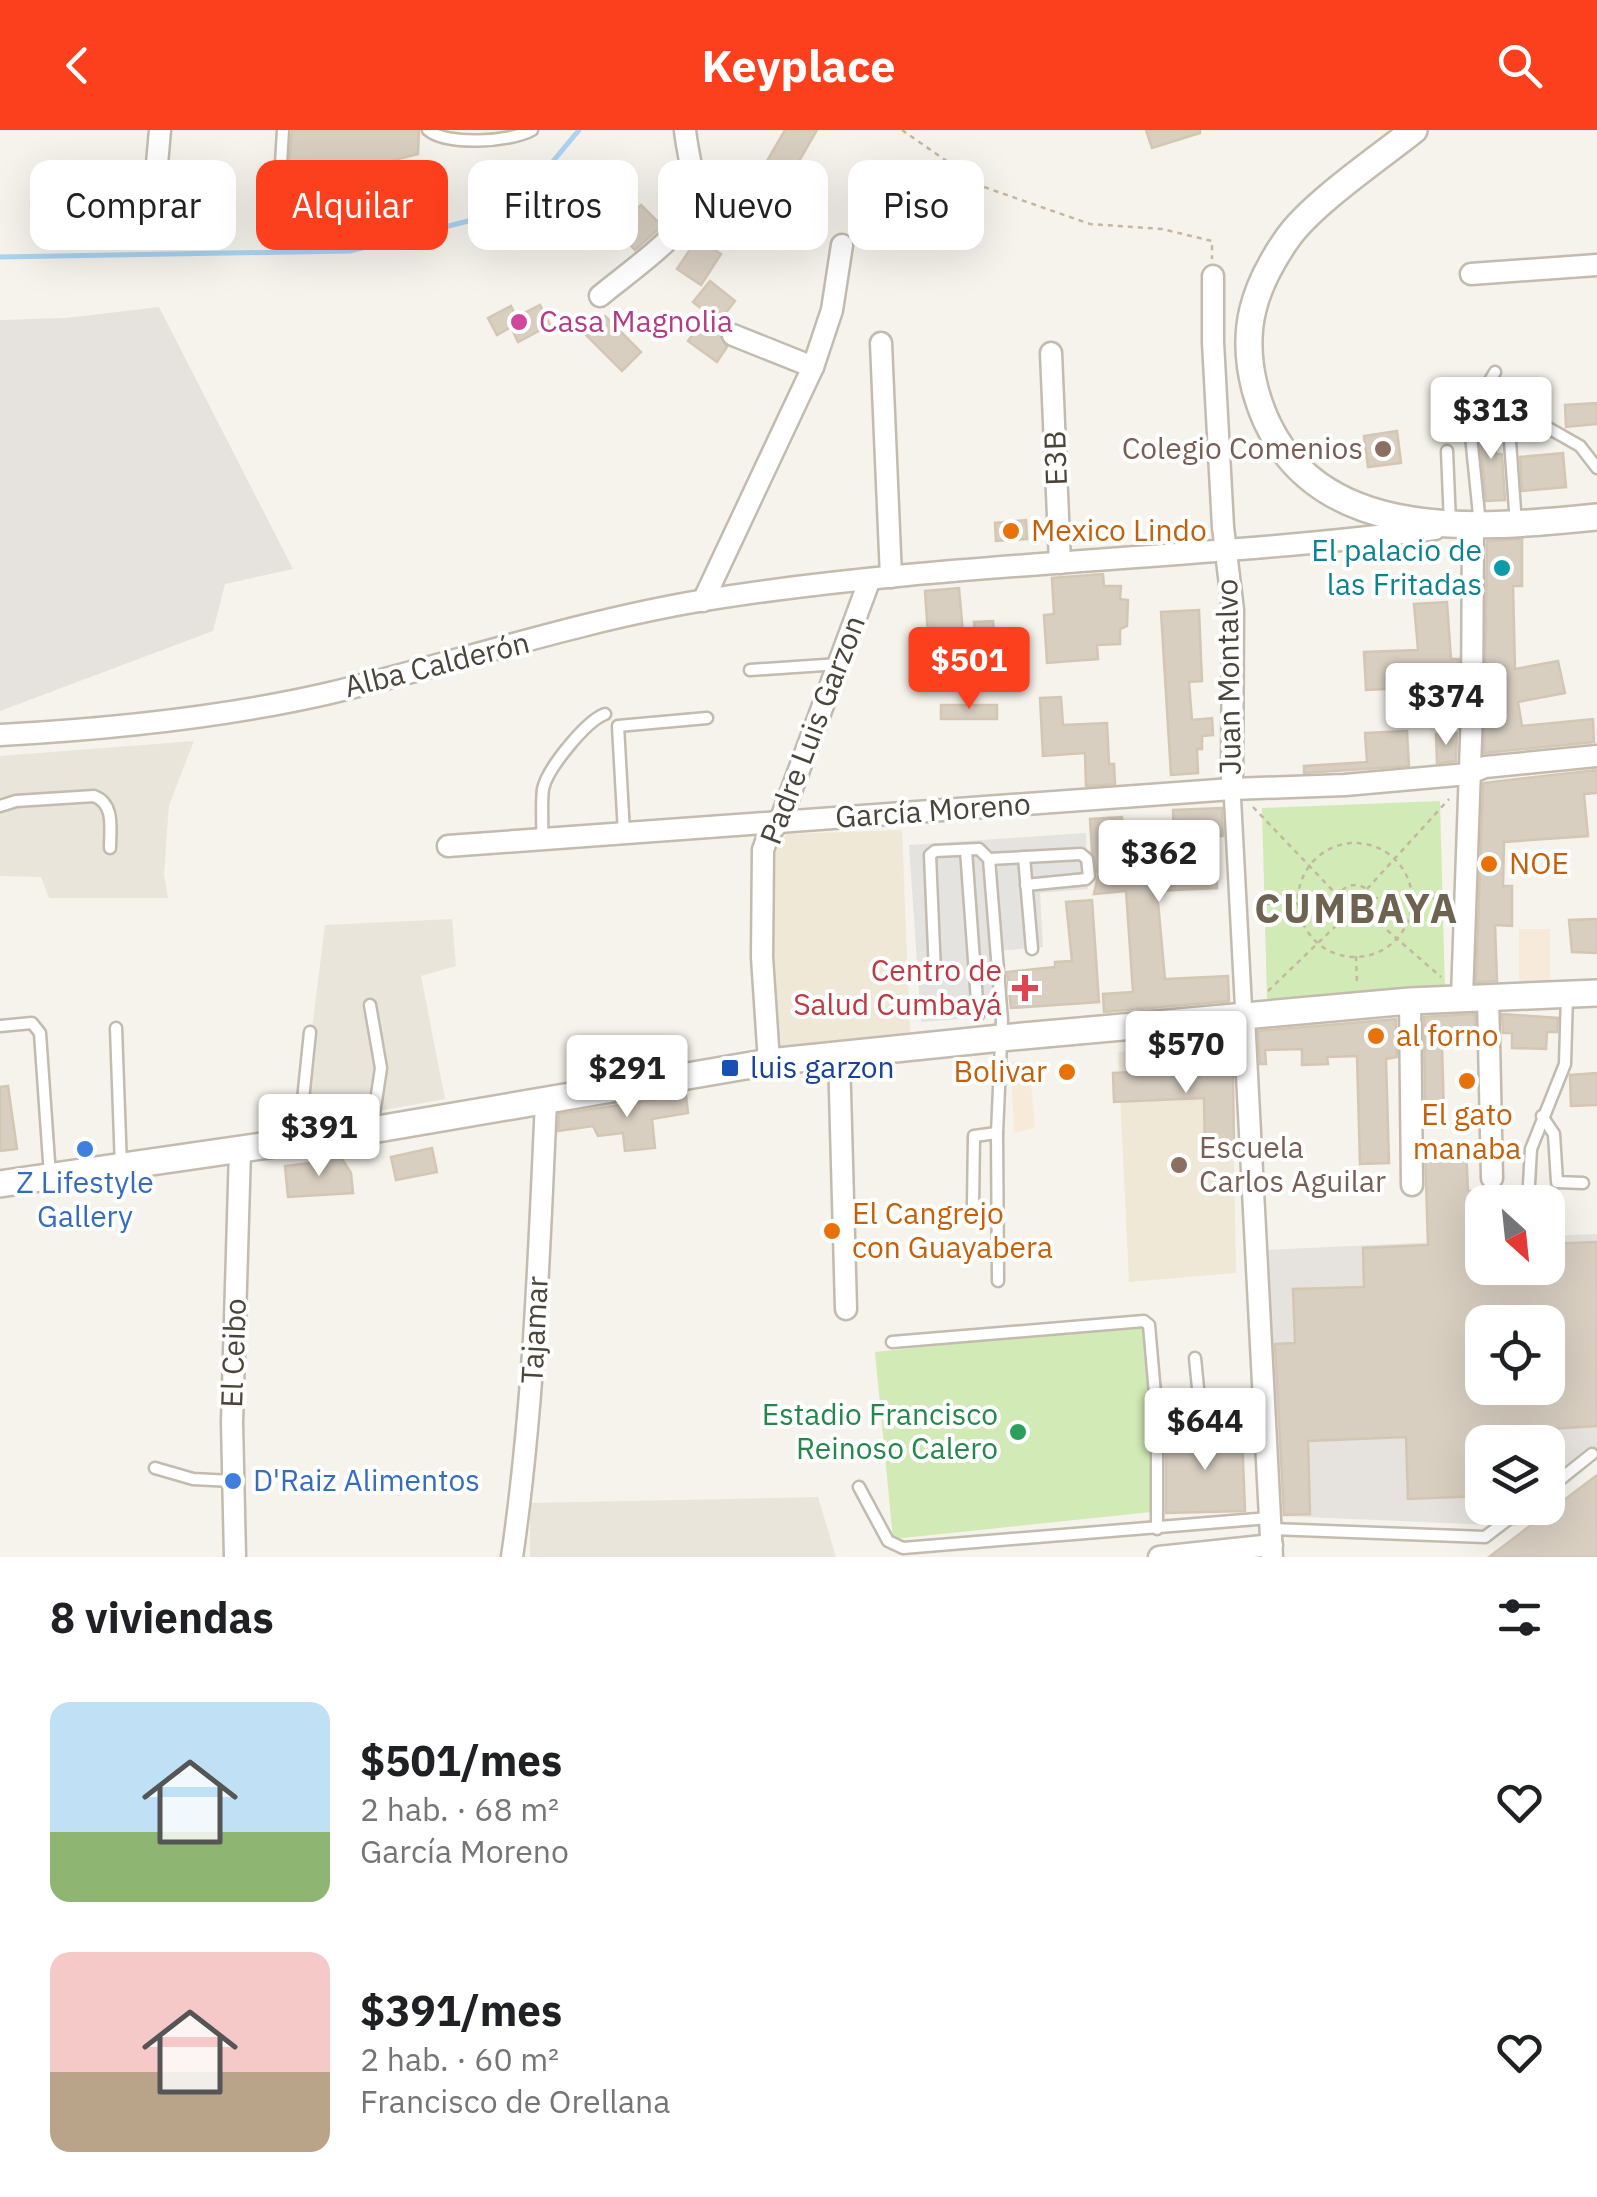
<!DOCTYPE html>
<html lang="es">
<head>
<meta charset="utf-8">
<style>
	:root { --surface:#fff; --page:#f2f2f2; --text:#202124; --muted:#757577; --accent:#fc3f1d }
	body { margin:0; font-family:"IBM Plex Sans",sans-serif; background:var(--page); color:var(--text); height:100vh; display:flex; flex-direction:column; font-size:38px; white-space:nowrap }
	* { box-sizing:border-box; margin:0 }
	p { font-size:32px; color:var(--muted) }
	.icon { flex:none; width:55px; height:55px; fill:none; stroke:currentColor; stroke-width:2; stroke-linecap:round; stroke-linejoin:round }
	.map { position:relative; height:1427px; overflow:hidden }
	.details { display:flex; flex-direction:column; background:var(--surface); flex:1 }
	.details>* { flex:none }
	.hud { position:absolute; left:30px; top:30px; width:1000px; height:90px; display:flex; gap:20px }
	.needle { width:65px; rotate:153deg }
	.controls { position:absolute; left:1465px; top:1055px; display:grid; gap:20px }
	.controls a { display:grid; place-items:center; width:100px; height:100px; border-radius:20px; background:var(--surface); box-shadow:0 10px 40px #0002; font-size:50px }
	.price { position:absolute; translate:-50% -85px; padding:0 22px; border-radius:10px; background:#fff; color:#222; font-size:32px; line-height:65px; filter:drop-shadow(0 2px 5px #0008) }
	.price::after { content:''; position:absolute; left:50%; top:60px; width:30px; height:22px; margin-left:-15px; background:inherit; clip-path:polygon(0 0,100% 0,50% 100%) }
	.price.current { background:var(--accent); color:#fff }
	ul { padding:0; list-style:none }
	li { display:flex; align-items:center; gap:30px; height:250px; padding:0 50px }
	li span { display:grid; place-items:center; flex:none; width:280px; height:200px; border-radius:20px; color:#555 }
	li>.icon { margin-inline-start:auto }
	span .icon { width:120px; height:120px; fill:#fffc; stroke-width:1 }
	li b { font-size:42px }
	h2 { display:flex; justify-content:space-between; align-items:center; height:120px; padding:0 50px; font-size:42px }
	.chip { padding:0 35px; border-radius:20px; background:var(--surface); box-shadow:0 10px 40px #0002; font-size:35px; line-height:90px }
	.chip.current { background:var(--accent); color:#fff }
	header { display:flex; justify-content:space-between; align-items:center; height:130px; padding:0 50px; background:var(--accent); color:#fff; font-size:45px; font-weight:700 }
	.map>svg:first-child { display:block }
</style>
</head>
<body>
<header><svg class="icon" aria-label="back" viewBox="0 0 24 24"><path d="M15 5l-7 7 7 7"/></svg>Keyplace<svg class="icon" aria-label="search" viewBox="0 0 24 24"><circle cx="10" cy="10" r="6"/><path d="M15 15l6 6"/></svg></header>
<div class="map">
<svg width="1597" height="1427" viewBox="0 0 1597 1427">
	<rect width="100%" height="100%" fill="#f6f3ec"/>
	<g fill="#eae5da">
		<polygon points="194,611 169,675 164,744 168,768 49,768 41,747 0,746 0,626"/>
		<polygon points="452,789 456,836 421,846 445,969 300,995 325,795"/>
		<polygon points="818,1367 836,1427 530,1427 530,1373"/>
	</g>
	<g fill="#f7ead8">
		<polygon points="1519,799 1550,799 1550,854 1519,855"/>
		<polygon points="1029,931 1035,998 1014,1003 1011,932"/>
	</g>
	<g fill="#e6e2dd" fill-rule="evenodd">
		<polygon points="159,177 293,439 225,454 213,501 0,581 0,190 66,188"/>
		<path d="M1597 1104V1329L1548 1370V1312H1482V1378H1538L1516 1396 1283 1386 1267 1120 1482 1110V1138H1548V1106ZM1482 1192H1548V1258H1482Z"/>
	</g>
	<g fill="#efe8d6">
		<polygon points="902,700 910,902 775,917 767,729 787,704"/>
		<polygon points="1220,913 1232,927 1236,1143 1129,1152 1118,922"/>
	</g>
	<g fill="#d2eab5">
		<polygon points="1440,671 1445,862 1267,869 1262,678"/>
		<polygon points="1142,1194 1161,1381 893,1409 875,1222"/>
	</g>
	<polygon fill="#e5e3e0" points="1086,703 1088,759 1040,763 1043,817 997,821 1002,886 921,892 909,715"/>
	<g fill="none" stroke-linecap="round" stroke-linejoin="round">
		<polyline stroke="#a9d4f2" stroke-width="5" points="0,127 350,121 496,84 540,47 579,0"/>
	</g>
	<g fill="#d8cfc1" stroke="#d3c7b4" stroke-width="2.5" fill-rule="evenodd">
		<polygon points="292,0 419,0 418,24 351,41 289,37"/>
		<polygon points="785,0 817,0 784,57 760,43"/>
		<polygon points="1146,0 1200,0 1200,3 1152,18"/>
		<polygon points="641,75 662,96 635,120 615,99"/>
		<polygon points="697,109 721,124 701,155 677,139"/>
		<polygon points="710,151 735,171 715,197 727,217 717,232 688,211 708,184 693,172"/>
		<polygon points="540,175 550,195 518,212 511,197 497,205 488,188 511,176 516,187"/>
		<polygon points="605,186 641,222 622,241 586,205"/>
		<polygon points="1597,273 1597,294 1566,297 1565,275"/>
		<polygon points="1493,287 1496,324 1502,324 1505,370 1486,371 1478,289"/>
		<polygon points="1397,301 1401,333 1368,337 1364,306"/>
		<polygon points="1563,323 1566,357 1522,361 1520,327"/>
		<polygon points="1026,390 1027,409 996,411 995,393"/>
		<polygon points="1522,409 1522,456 1513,456 1515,539 1558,531 1565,563 1518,572 1522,596 1593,589 1594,612 1484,623 1487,411"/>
		<polygon points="1103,444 1104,456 1121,456 1120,469 1128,470 1127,496 1120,499 1120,514 1097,515 1098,529 1047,533 1044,485 1054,484 1052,448"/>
		<polygon points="959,458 963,503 928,505 925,461"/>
		<polygon points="1447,472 1451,529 1459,529 1458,567 1433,568 1432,557 1366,560 1364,522 1418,520 1414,474"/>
		<polygon points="1199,480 1202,551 1189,552 1192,590 1212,588 1213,605 1202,606 1202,619 1197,619 1198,643 1171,645 1161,482"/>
		<polygon points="993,491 996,531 983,531 983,511 975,512 974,492"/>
		<polygon points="1061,567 1063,595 1107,593 1109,634 1114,634 1115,654 1086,656 1085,623 1043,626 1040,568"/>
		<rect x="941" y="575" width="56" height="14"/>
		<polygon points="1407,601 1409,636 1304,643 1304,636 1367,632 1365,603"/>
		<polygon points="1457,603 1456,631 1437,633 1436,604"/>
		<polygon points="1597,640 1597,663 1584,664 1588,706 1504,712 1503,756 1512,756 1512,796 1495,795 1497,851 1476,852 1483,653"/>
		<polygon points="1222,678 1223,706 1215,706 1217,758 1157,761 1165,849 1228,846 1229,871 1104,882 1103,864 1133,862 1126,761 1094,764 1098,745 1092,722 1090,689 1122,687 1125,739 1164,736 1163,708 1174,708 1173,680"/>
		<polygon points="1092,770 1099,872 1011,878 1007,842 1055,837 1055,832 1072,831 1066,772"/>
		<polygon points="1597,789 1597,823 1572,822 1569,790"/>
		<polygon points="1475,884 1475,909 1443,912 1442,916 1444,985 1425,986 1424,887"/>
		<polygon points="1502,884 1558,888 1557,902 1547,902 1546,919 1512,918 1512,903 1503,903"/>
		<polygon points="1396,889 1397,927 1386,929 1389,1033 1360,1034 1357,926 1327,927 1328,934 1302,935 1302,919 1265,920 1266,934 1260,934 1258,901"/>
		<polygon points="1225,938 1233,946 1234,1016 1205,1018 1204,968 1114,972 1113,943"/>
		<polygon points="1597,943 1597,975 1571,976 1570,945"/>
		<polygon points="8,956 17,1019 0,1021 0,957"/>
		<polygon points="686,965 688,983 652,989 655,1018 625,1021 623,1003 598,1006 593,996 558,1001 559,984"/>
		<polygon points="432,1018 437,1042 396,1050 391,1027"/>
		<path d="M1466 1018 1468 1061H1472L1475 1113H1482V1138H1548V1114L1597 1112V1296L1531 1300 1532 1312H1482V1366L1408 1369 1406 1307 1308 1311 1310 1384 1284 1385 1275 1214 1295 1213 1293 1159 1364 1157 1363 1118 1428 1115 1425 1020ZM1482 1192H1548V1258H1482Z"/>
		<polygon points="342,1029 351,1043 353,1063 288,1067 285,1036"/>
		<polygon points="1242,1303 1245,1381 1166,1383 1166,1306"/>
		<polygon points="1597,1345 1597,1427 1489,1427"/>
	</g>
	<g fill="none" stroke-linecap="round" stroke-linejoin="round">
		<g stroke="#c2bbae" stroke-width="15">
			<g id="service">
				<path d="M428 0C447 16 510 12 532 0"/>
				<polyline points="281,34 283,0"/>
				<polyline points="1536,291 1580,316 1597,338"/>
				<polyline points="1510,311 1516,394"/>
				<polyline points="1447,321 1450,393"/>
				<polyline points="1480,395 1469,286 1495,242"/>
				<polyline points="750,540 839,534"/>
				<path d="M0 676 16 671 94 666C115 674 110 698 110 718"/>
				<polyline points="624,703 618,596 707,588"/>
				<path d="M542 709C543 693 541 675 543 659 547 639 586 591 605 584"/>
				<polyline points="966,720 978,885"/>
				<polyline points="1024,727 1032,819"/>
				<polyline points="989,729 1081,724 1087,729 1089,746 1086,749 1026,755"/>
				<polyline points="935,843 930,725 935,721 979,719 989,729 1002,890 997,1003 998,1151"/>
				<polyline points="370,875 381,938 372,998"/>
				<polyline points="0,896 32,893 40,903 50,1046"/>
				<polyline points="116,898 121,1037"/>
				<polyline points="1542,986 1554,1004 1557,1052 1583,1053"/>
				<polyline points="299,1009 310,902"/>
				<polyline points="1528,1072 1531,1019 1565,934 1567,865"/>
				<polyline points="973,1075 974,1006 997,1003"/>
				<polyline points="892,1212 1144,1191 1149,1195 1157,1287 1157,1399"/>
				<path d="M1157 1287C1171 1287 1192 1293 1200 1278L1195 1228"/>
				<polyline points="155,1338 193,1349 232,1351"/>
				<polyline points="859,1357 888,1411 903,1418 1269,1388"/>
				<polyline points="1548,1359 1592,1324"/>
				<polyline points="1272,1399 1485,1407 1523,1378"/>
			</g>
		</g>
		<g stroke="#c2bbae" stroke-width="20">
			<polyline id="pedestrian" points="1232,659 1244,887"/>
		</g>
		<g stroke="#c2bbae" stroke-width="25">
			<g id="minor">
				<polyline points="157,34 160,0"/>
				<polyline points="1471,144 1597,135"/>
				<polyline points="1213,146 1213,212 1223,397 1233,480 1232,659"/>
				<path d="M600 166C624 145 690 102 693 71 696 49 687 22 685 0"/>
				<polyline points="733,205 813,237"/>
				<polyline points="881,213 891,447"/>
				<polyline points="1051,223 1060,433"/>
				<polyline points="703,471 813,237 832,180 842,115"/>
				<path d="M0 605C110 599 222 588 330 563 455 533 578 491 705 470 947 431 1192 431 1435 399"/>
				<polyline points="448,716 1232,659 1345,655 1468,644 1485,637 1597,626"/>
				<polyline points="1488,866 1492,1048"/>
				<polyline points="1462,867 1472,581 1473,396"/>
				<polyline points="1410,871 1412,1055"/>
				<polyline points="1244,887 1272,1427"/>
				<polyline points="839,925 846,1179"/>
				<polyline points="769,932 762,827 763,720 769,703 780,691 870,449"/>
				<polyline points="235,1427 232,1292 240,1020"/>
				<path d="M512 1427C534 1276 539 1124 546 971"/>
				<polyline points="1159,1427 1272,1415"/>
			</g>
		</g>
		<g stroke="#c2bbae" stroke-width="30">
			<g id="tertiary">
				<path d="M1414 0C1379 28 1311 74 1287 109 1253 158 1240 201 1255 259 1297 416 1470 400 1597 387"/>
				<polyline points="0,1054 372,1000 769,932 1001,908 1410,871 1597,863"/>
			</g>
		</g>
		<g stroke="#c4b79f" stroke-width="2.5" stroke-dasharray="5 5" stroke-linecap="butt">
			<polyline points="902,0 984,57 1090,94 1162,99 1212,111 1212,129"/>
			<polyline points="1253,677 1338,766"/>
			<circle cx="1355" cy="770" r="57"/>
			<circle cx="1355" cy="773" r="18"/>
			<polyline points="1367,759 1449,669"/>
			<polyline points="1373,768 1445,769"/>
			<polyline points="1256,774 1335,773"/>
			<polyline points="1372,787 1441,847"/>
			<polyline points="1356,826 1357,853"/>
			<polyline points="1268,861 1344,788"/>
		</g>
		<use href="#service" stroke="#fff" stroke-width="10"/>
		<use href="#pedestrian" stroke="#fff" stroke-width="15"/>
		<use href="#minor" stroke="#fff" stroke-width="20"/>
		<use href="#tertiary" stroke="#fff" stroke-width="25"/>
	</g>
	<circle fill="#d1479c" stroke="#fff" stroke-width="4" cx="519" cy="192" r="10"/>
	<g fill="#8d6e63" stroke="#fff" stroke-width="4">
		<circle cx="1383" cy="319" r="10"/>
		<circle cx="1179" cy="1035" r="10"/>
	</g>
	<g fill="#e8710a" stroke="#fff" stroke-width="4">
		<circle cx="1011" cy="401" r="10"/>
		<circle cx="1489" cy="734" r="10"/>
		<circle cx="1376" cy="906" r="10"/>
		<circle cx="1067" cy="942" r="10"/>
		<circle cx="1467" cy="951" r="10"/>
		<circle cx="832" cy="1101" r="10"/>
	</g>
	<circle fill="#0f9aa8" stroke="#fff" stroke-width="4" cx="1502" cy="438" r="10"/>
	<path fill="#e0444e" stroke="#fff" stroke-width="4" d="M1020 843h10v10h10v10h-10v10h-10v-10h-10v-10h10z"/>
	<rect fill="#1a4fb4" stroke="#fff" stroke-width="4" x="720" y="928" width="20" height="20" rx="5"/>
	<g fill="#3f7fe0" stroke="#fff" stroke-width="4">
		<circle cx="85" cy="1019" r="10"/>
		<circle cx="233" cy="1351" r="10"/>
	</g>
	<circle fill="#2e9e5b" stroke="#fff" stroke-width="4" cx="1018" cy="1302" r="10"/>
	<g text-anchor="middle" stroke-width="8" stroke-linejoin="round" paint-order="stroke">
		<g font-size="30" fill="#b23c85" stroke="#fff" text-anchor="start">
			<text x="539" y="202">Casa Magnolia</text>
		</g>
		<g font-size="30" fill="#785e54" stroke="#fff" text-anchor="end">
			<text x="1363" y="329">Colegio Comenios</text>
			<text x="1199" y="1028" text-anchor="start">Escuela<tspan x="1199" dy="34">Carlos Aguilar</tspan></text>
		</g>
		<g font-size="30" fill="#4b4439" stroke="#fff">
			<text transform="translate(1056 328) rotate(-92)" y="10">E3B</text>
			<text transform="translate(437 535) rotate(-14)" y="10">Alba Calderón</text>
			<text transform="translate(1229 547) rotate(-91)" y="10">Juan Montalvo</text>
			<text transform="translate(813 600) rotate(-69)" y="10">Padre Luis Garzon</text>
			<text transform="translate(933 681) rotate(-4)" y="10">García Moreno</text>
			<text transform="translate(535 1200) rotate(-87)" y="10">Tajamar</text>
			<text transform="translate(234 1223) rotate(-88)" y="10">El Ceibo</text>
		</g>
		<g font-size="30" fill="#c56008" stroke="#fff" text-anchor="start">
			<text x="1031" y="411">Mexico Lindo</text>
			<text x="1509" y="744">NOE</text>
			<text x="1396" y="916">al forno</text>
			<text x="1047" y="952" text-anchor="end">Bolivar</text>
			<text x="1467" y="995" text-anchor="middle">El gato<tspan x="1467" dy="34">manaba</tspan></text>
			<text x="852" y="1094">El Cangrejo<tspan x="852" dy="34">con Guayabera</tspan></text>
		</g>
		<g font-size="30" fill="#0d838f" stroke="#fff" text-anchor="end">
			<text x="1482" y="431">El palacio de<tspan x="1482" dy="34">las Fritadas</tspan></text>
		</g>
		<g font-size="30" fill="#be3a42" stroke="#fff" text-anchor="end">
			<text x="1002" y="851">Centro de<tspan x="1002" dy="34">Salud Cumbayá</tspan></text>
		</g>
		<g font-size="30" fill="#164399" stroke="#fff" text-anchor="start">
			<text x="750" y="948">luis garzon</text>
		</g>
		<g font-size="30" fill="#366cbe" stroke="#fff">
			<text x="85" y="1063">Z Lifestyle<tspan x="85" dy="34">Gallery</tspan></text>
			<text x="253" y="1361" text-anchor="start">D'Raiz Alimentos</text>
		</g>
		<g font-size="30" fill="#27864d" stroke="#fff" text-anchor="end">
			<text x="998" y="1295">Estadio Francisco<tspan x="998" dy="34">Reinoso Calero</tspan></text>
		</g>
		<g font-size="40" font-weight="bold" letter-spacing="2.5" fill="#6e6250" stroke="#fff">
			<text x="1357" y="793">CUMBAYA</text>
		</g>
	</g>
</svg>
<div class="controls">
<a><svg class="needle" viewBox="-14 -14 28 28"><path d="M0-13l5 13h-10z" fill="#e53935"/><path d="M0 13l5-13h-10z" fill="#757577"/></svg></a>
<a><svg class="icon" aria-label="locate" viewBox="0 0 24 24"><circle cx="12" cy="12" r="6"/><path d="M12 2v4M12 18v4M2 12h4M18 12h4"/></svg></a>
<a><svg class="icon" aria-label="layers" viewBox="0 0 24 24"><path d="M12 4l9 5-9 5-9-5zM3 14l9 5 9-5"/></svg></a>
</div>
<b class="price" style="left:1491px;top:332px">$313</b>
<b class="price current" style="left:969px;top:582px">$501</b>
<b class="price" style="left:1446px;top:618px">$374</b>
<b class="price" style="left:1159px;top:775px">$362</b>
<b class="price" style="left:1186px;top:966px">$570</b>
<b class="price" style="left:627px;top:990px">$291</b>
<b class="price" style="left:319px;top:1049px">$391</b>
<b class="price" style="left:1205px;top:1343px">$644</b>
<div class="hud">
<a class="chip">Comprar</a>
<a class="chip current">Alquilar</a>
<a class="chip">Filtros</a>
<a class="chip">Nuevo</a>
<a class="chip">Piso</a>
</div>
</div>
<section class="details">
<h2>8 viviendas<svg class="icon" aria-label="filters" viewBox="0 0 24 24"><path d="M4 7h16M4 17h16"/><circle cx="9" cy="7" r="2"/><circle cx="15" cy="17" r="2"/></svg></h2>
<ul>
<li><span style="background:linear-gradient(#bfe0f5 65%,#8fb573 0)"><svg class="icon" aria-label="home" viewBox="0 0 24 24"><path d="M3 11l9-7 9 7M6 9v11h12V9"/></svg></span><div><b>$501/mes</b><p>2 hab. · 68 m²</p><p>García Moreno</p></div><svg class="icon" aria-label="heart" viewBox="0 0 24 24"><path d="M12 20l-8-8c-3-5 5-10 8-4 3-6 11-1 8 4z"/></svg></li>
<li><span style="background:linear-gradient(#f6c9c9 60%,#b9a48a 0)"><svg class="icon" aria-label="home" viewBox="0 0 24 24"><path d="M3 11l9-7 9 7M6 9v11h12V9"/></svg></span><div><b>$391/mes</b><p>2 hab. · 60 m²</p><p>Francisco de Orellana</p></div><svg class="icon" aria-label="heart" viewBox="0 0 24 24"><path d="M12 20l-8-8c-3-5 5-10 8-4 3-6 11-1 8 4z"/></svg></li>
</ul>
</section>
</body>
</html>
